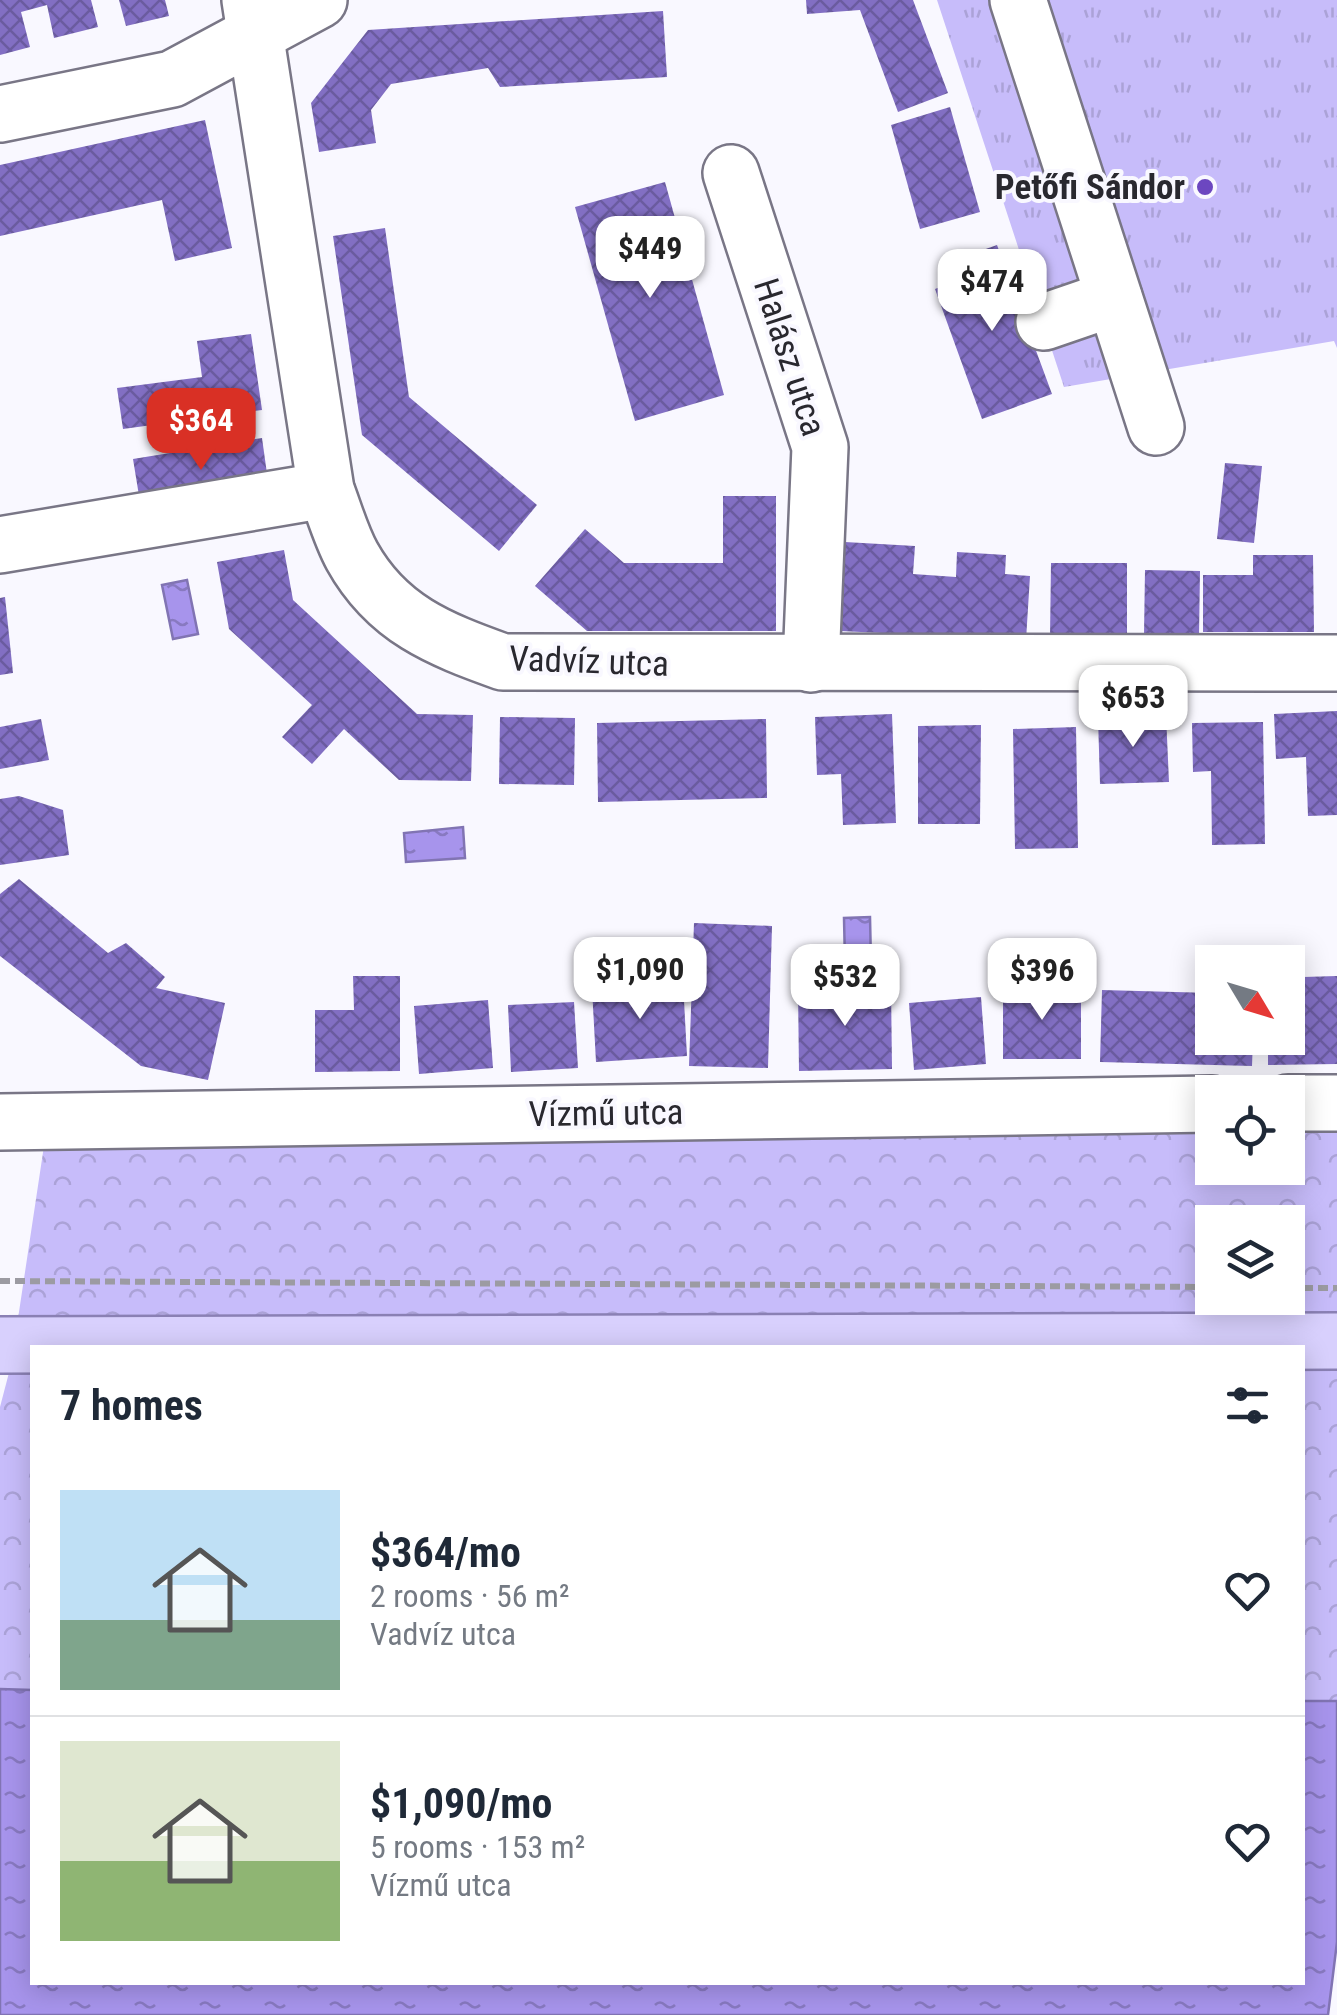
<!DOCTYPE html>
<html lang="en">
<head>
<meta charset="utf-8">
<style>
	:root { --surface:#fff; --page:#f6f6f7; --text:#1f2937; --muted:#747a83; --line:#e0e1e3; --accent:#d93025 }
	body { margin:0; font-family:"Roboto Condensed",sans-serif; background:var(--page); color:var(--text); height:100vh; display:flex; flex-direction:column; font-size:38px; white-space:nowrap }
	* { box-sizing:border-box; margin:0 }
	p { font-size:32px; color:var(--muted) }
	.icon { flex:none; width:55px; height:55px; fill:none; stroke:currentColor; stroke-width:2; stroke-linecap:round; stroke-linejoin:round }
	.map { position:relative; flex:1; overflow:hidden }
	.details { position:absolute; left:30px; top:1345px; width:1275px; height:640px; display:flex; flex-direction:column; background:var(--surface); border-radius:0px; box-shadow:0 5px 25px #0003 }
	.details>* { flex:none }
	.needle { width:65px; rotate:128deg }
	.buttons { position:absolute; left:1195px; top:945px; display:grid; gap:20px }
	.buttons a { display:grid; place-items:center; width:110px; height:110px; border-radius:0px; background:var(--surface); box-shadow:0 5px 25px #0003; font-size:50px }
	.price { position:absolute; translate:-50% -85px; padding:0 22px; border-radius:20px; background:#fff; color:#222; font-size:32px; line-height:65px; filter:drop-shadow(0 2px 5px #0008) }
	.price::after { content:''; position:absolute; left:50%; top:60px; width:30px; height:22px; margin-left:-15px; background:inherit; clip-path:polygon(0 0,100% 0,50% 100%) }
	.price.active { background:var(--accent); color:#fff }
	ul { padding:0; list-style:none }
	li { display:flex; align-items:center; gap:30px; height:250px; padding:0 30px }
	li+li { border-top:2px solid var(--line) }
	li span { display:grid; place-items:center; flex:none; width:280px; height:200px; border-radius:0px; color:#555 }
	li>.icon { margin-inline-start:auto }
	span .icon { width:120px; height:120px; fill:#fffc; stroke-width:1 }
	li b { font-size:42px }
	h2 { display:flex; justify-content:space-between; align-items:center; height:120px; padding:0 30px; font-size:42px }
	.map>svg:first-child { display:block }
</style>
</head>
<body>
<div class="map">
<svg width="1337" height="2015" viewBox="0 0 1337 2015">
	<defs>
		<pattern id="grass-tufts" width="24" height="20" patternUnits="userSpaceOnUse" patternTransform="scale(2.5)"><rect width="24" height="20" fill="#c7bcfa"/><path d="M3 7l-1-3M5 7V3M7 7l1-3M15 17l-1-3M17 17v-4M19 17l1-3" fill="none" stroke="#aba2d7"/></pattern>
		<pattern id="forest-crowns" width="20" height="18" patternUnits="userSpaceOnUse" patternTransform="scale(2.5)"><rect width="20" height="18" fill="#c7bcfa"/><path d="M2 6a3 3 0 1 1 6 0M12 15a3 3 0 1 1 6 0" fill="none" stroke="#aba2d7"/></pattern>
		<pattern id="water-ripples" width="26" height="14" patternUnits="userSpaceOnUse" patternTransform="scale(2.5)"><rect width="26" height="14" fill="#a794ec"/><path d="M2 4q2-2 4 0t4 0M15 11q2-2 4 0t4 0" fill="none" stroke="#8879c0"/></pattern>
		<pattern id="building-cross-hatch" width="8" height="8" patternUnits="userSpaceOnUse" patternTransform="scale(2.5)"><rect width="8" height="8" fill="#826fc3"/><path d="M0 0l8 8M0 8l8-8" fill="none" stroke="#6a5b9f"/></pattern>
	</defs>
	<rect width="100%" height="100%" fill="#f9f8ff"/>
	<polygon fill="url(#grass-tufts)" points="937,0 1337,0 1337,348 1334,341 1064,387"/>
	<path fill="url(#forest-crowns)" fill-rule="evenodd" d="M50 1106 1212 1124V1168H1288V1125L1337 1126V1701H1303L1302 1348H32V1690L0 1689V1407L11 1365ZM1212 1222H1288V1298H1212Z"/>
	<g fill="url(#water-ripples)" stroke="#8174b3" stroke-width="2.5">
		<polygon points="187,580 198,634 173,639 162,585"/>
		<polygon points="463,827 465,858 406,862 404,833"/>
		<polygon points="870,917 871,962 845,963 844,918"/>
		<polygon points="0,1689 32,1690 32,1982 1302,1982 1303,1701 1337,1701 1337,1942 1328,2015 0,2015"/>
	</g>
	<g fill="url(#building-cross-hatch)">
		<polygon points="0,0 91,0 98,27 54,38 47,5 21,12 30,47 0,55"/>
		<polygon points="119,0 165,0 169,16 126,26"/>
		<polygon points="806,0 913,0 948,93 898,112 860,10 807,14"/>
		<polygon points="663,11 667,77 500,87 488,68 391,84 371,110 376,143 319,152 311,103 368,30"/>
		<polygon points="950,107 980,212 920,229 891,125"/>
		<polygon points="205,120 232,248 175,261 162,200 0,236 0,165"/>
		<polygon points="665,182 724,395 635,421 575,207"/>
		<polygon points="385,228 409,397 537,505 499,551 362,435 333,236"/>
		<polygon points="997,245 1052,394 982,419 935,289 953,282 946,263"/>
		<polygon points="251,334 262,410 123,429 117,388 202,377 197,341"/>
		<polygon points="262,438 269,488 141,508 133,459"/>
		<polygon points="1225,463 1262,466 1254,543 1217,539"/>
		<polygon points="723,496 776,496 776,631 587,631 535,586 585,529 624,563 723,563"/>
		<polygon points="845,542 915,546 913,574 956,577 957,552 1006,555 1005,574 1030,576 1026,640 840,631"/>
		<polygon points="284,550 293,600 417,714 473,715 471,781 399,780 344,729 312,764 282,737 312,705 229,629 217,562"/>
		<polygon points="1253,555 1313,555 1314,632 1203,632 1203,575 1253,575"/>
		<polygon points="1051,563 1127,563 1127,637 1050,637"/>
		<polygon points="1145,570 1200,571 1199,635 1144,634"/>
		<polygon points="5,597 13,673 0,675 0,598"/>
		<polygon points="1337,711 1337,815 1308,816 1306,757 1276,759 1274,714"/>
		<polygon points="892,714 896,823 843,825 841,774 817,775 815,717"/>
		<polygon points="1166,715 1169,782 1100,784 1098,717"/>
		<polygon points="500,717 575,718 574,785 499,784"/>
		<polygon points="41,719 49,760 0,769 0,727"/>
		<polygon points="766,719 767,798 598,802 597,723"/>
		<polygon points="1263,722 1265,844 1212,845 1211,771 1193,772 1192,723"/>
		<polygon points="981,725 980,824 918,824 918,726"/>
		<polygon points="1076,727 1078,848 1015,849 1013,729"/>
		<polygon points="19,796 63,810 69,855 0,865 0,799"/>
		<polygon points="19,879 108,953 126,943 165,977 156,988 225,1003 208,1080 141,1066 0,956 0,894"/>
		<polygon points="694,923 772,926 768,1068 689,1066"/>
		<polygon points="353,976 400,976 400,1071 315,1072 315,1010 354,1010"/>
		<polygon points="1337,976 1337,1064 1268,1065 1268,1038 1288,1038 1288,1017 1303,1017 1303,977"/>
		<polygon points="683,982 687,1056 596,1062 592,988"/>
		<rect x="1003" y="986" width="78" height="73"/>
		<polygon points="891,987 892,1069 799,1071 798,988"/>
		<polygon points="1102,990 1212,993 1212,1038 1253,1038 1252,1066 1100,1062"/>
		<polygon points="981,997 986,1064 914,1070 909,1003"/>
		<polygon points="488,1000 493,1068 419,1074 414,1006"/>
		<polygon points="574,1002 578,1068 511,1072 508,1005"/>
	</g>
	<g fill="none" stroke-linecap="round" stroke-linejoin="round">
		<g stroke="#797686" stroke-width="60">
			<g id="minor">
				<path d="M250 0 326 490C334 511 341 536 352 556 387 619 439 639 503 662L1337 663"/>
				<polyline points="1018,0 1156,427"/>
				<polyline points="0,114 172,79 319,0"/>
				<polyline points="731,173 820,447 811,664"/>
				<polyline points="1044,322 1114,298"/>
				<polyline points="0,545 326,490"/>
				<polyline points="1288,1103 1337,1103"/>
				<polyline points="0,1122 1212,1104"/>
			</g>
		</g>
		<g stroke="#8a80b4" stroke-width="60">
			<polyline id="major" points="0,1345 1337,1341"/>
		</g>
		<g stroke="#9c9ba2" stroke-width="6" stroke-dasharray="10 5" stroke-linecap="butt">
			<polyline points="0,1281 1212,1287"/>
			<polyline points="1288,1288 1337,1288"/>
		</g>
		<use href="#minor" stroke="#fff" stroke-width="55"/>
		<use href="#major" stroke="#d8d0fd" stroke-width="55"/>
	</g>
	<circle fill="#6c47c0" stroke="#f9f8ff" stroke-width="4" cx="1205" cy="187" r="10"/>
	<g text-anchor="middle" stroke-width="8" stroke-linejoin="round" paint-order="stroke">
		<g font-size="35" font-weight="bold" fill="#29282f" stroke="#f9f8ff" text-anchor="end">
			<text x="1185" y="199">Petőfi Sándor</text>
		</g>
		<g font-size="35" fill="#29282f" stroke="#f9f8ff">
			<text transform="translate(790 357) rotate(72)" y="12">Halász utca</text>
			<text transform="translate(589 661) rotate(2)" y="12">Vadvíz utca</text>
			<text transform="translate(606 1113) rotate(-1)" y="12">Vízmű utca</text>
		</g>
	</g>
</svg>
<div class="buttons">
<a><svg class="needle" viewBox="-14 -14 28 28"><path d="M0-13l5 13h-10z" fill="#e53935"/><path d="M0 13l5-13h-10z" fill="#747a83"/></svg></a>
<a><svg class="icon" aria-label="locate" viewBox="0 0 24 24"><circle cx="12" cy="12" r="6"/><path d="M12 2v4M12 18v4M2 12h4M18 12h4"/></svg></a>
<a><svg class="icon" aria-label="layers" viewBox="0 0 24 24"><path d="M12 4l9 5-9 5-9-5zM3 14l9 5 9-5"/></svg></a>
</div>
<b class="price" style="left:650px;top:301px">$449</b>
<b class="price" style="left:992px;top:334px">$474</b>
<b class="price active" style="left:201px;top:473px">$364</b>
<b class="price" style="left:1133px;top:750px">$653</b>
<b class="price" style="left:640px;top:1022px">$1,090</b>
<b class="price" style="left:1042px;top:1023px">$396</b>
<b class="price" style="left:845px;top:1029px">$532</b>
<section class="details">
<h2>7 homes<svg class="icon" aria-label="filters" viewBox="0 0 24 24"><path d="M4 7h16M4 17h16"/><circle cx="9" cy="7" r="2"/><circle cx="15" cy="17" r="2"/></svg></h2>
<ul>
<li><span style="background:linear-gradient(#bfe0f5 65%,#7fa58c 0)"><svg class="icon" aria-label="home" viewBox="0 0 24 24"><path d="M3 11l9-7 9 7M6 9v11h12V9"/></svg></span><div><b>$364/mo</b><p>2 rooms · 56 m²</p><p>Vadvíz utca</p></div><svg class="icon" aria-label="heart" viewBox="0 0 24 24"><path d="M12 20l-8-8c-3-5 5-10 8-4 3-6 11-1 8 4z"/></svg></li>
<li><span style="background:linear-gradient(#dfe7d0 60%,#8fb573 0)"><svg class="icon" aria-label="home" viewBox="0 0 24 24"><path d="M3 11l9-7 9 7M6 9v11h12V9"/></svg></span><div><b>$1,090/mo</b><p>5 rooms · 153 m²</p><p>Vízmű utca</p></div><svg class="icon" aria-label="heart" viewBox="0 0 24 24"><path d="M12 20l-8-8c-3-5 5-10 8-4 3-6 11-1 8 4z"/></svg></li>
</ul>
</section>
</div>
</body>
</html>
